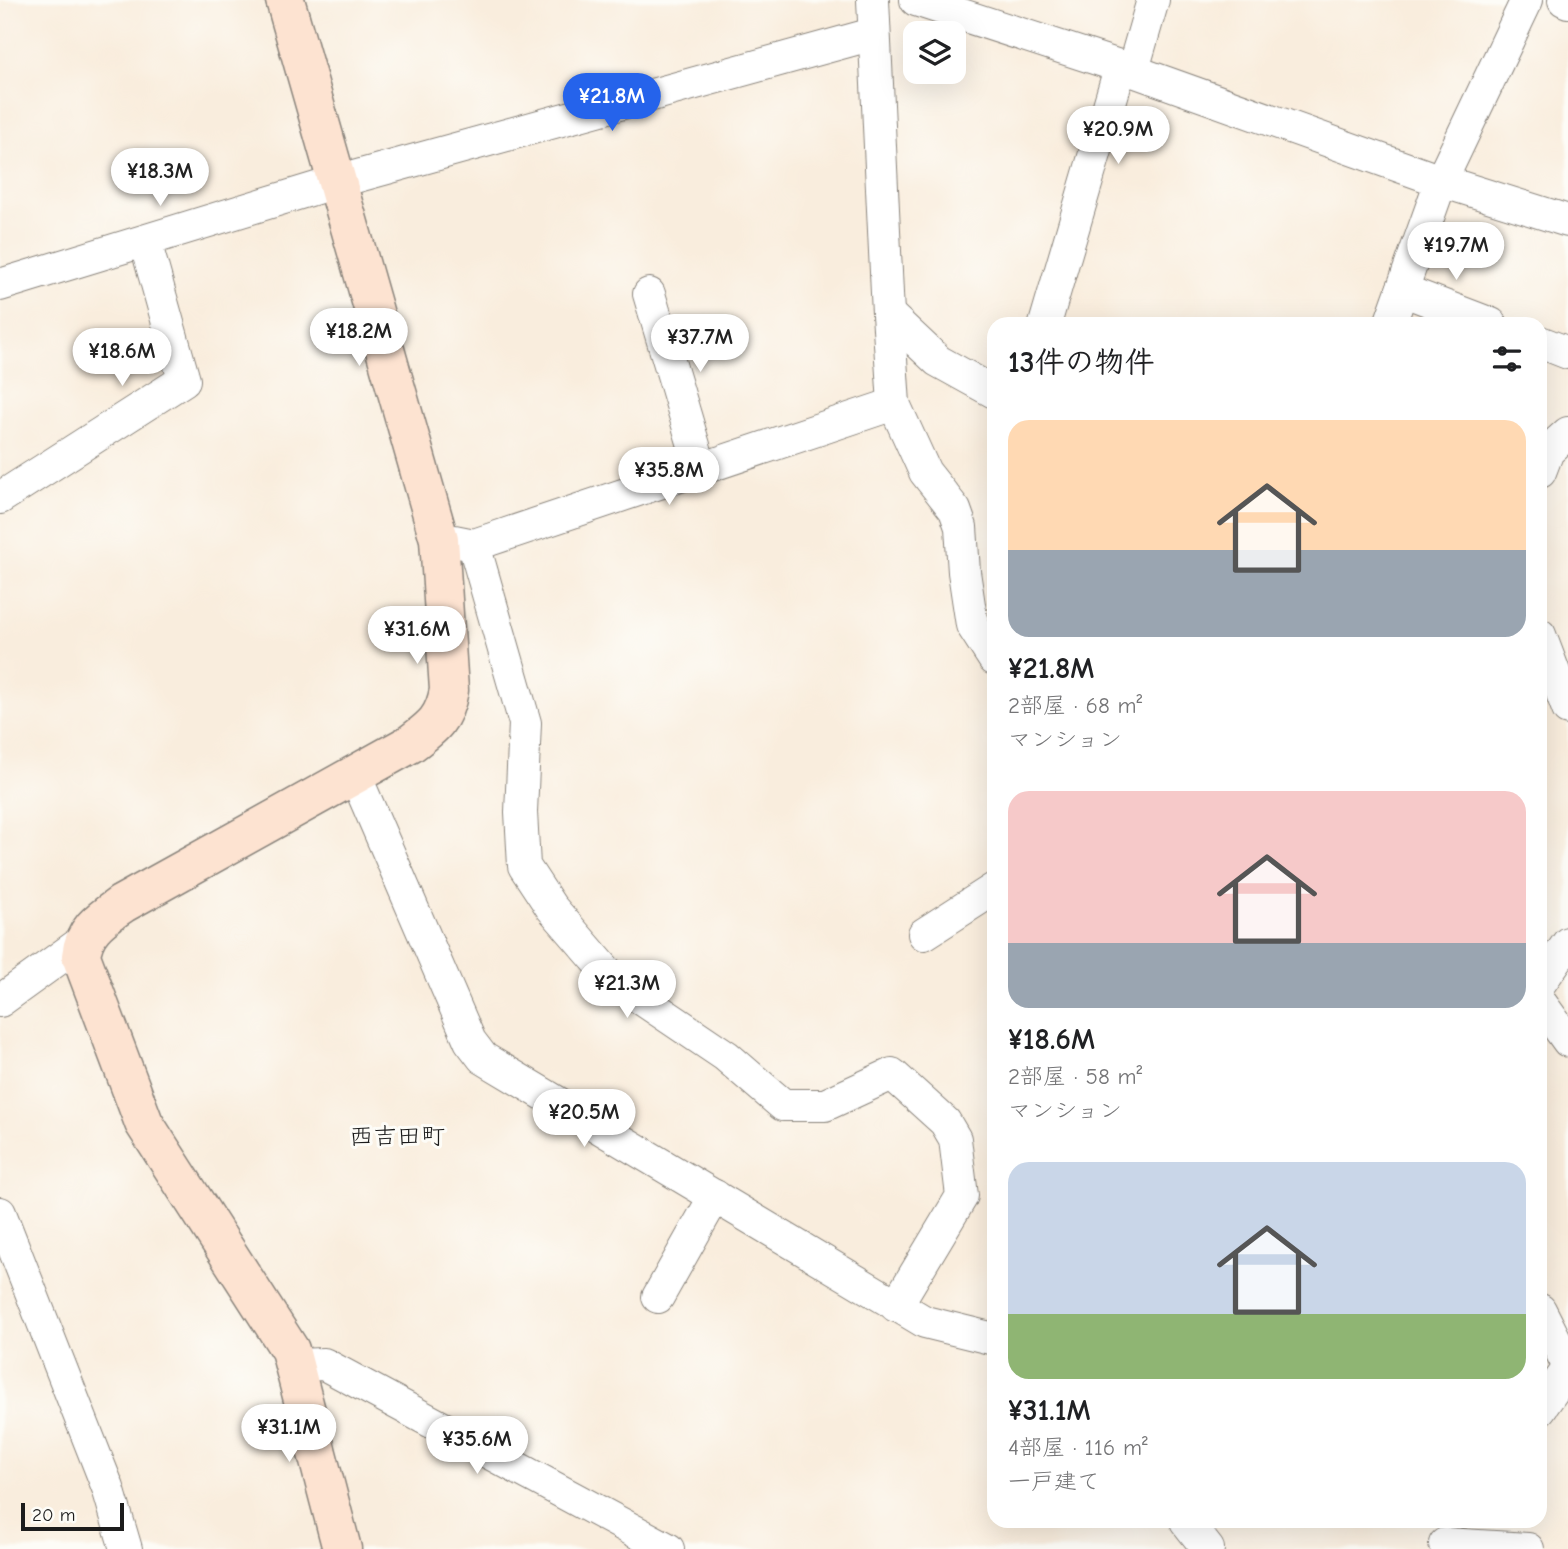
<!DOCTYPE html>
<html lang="ja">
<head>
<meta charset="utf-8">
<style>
	:root { --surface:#fff; --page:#f2f2f2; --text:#202124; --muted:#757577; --accent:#2563eb }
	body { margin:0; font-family:"Comic Neue","Klee One",sans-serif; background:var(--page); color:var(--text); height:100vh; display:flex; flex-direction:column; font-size:26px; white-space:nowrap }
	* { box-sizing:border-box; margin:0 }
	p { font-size:23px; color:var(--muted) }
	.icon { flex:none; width:38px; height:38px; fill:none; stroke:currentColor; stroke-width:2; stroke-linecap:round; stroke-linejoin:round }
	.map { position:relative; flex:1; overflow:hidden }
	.details { position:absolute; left:987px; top:317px; width:560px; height:1211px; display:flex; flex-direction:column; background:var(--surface); border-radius:21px; box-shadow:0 7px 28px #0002 }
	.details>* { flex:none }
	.controls { position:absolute; left:903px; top:21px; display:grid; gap:14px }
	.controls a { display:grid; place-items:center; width:63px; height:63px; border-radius:14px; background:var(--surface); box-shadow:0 7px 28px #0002; font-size:35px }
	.scale { position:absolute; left:21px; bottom:18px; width:103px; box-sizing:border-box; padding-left:7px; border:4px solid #1c1c1c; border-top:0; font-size:19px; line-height:24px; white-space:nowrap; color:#1c1c1c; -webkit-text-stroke:5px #fdfcf7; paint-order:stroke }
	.price { position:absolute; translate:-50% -60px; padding:0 16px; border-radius:24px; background:#fff; color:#222; font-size:23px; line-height:46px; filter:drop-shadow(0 2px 4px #0008) }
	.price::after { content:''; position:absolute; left:50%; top:42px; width:21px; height:16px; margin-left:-10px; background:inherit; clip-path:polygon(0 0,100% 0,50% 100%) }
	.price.selected { background:var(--accent); color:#fff }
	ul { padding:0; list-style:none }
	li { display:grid; align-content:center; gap:14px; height:371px; padding:0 21px }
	li span { display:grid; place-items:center; height:217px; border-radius:21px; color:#555 }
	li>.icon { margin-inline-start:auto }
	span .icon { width:126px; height:126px; fill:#fffc; stroke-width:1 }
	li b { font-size:30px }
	h2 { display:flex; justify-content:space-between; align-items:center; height:84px; padding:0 21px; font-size:30px }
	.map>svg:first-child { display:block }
</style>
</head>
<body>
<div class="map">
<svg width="1568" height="1549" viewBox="0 0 1568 1549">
	<rect width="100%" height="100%" fill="#fdfcf7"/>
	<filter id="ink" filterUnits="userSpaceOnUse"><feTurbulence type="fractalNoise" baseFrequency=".0143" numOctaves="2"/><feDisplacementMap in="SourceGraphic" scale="14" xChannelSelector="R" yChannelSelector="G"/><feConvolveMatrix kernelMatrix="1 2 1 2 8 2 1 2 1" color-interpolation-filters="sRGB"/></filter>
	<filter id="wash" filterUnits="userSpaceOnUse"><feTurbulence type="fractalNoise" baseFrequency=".00686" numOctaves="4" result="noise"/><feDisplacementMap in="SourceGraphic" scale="28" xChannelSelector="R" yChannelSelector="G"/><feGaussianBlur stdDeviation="1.57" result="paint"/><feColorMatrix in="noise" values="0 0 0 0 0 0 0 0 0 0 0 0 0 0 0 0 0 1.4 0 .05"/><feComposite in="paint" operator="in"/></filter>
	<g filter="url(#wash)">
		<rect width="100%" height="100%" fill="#f9eddd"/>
	</g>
	<g filter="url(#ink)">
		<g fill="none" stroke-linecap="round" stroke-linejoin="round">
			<g stroke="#8a847c" stroke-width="34">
				<g id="street">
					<polyline points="873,0 888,314 894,404 925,472 955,510 961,527 964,572 972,625 994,659"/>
					<polyline points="916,0 1125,68 1441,181 1568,221"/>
					<polyline points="1564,0 1568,2"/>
					<polyline points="0,285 336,182 873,34"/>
					<polyline points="1402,290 1491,324"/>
					<polyline points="649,294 701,469"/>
					<polyline points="888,314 938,361 994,392"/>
					<polyline points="1045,324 1116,82 1125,68 1136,59 1153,0"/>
					<polyline points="1390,324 1441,181 1527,0"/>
					<polyline points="1540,342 1568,353"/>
					<polyline points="1540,472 1548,451 1568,433"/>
					<polyline points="0,498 184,380 145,241"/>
					<polyline points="454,541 474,545 894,404"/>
					<polyline points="474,545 525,723 521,812 524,866 551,907 615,981 726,1056 783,1105 825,1105 892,1074 945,1122 955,1139 962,1196 896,1306"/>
					<polyline points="1540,635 1568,709"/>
					<polyline points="355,775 470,1041 483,1058 925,1322 994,1339"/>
					<polyline points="924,934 994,889"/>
					<polyline points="1540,983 1568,943"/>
					<polyline points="0,1001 83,941"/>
					<polyline points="1540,1002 1568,1041"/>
					<polyline points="0,1213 108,1488 126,1549"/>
					<polyline points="658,1297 715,1196"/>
					<polyline points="1540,1310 1568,1365"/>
					<polyline points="294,1365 324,1364 668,1549"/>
					<polyline points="1540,1409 1568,1369"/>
					<polyline points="1186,1521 1208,1549"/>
					<polyline points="1445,1544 1528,1549"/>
				</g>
			</g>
			<g stroke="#8a847c" stroke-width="41">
				<path id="secondary" d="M285 0 439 539 449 690C444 719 433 727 410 744L122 904C101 919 84 929 81 956L144 1123 290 1350 342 1549"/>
			</g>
			<use href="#street" stroke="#fff" stroke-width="32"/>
			<use href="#secondary" stroke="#fde3d1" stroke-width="38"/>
		</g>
	</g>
	<g text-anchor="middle" stroke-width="6" stroke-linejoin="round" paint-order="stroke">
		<g font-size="24" fill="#1c1c1c" stroke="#fdfcf7">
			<text x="397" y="1144">西吉田町</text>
		</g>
	</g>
</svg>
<div class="controls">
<a><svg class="icon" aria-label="layers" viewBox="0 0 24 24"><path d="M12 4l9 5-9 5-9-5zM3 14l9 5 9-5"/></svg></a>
</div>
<div class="scale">20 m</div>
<b class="price selected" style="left:612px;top:133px">¥21.8M</b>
<b class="price" style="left:1118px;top:166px">¥20.9M</b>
<b class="price" style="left:160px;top:208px">¥18.3M</b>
<b class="price" style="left:1456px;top:282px">¥19.7M</b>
<b class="price" style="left:359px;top:368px">¥18.2M</b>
<b class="price" style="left:700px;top:374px">¥37.7M</b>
<b class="price" style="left:122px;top:388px">¥18.6M</b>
<b class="price" style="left:669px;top:507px">¥35.8M</b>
<b class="price" style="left:417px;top:666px">¥31.6M</b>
<b class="price" style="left:627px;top:1020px">¥21.3M</b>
<b class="price" style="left:584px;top:1149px">¥20.5M</b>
<b class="price" style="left:289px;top:1464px">¥31.1M</b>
<b class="price" style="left:477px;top:1476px">¥35.6M</b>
<section class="details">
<h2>13件の物件<svg class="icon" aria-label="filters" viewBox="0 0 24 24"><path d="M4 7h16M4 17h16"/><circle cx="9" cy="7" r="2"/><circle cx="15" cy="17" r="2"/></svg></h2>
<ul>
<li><span style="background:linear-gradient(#ffd9b3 60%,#9aa5b1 0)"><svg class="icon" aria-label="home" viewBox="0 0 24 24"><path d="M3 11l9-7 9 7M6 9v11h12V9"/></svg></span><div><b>¥21.8M</b><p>2部屋 · 68 m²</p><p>マンション</p></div></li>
<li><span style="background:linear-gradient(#f6c9c9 70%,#9aa5b1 0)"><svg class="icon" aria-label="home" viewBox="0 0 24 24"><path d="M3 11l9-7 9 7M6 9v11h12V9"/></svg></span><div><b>¥18.6M</b><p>2部屋 · 58 m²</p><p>マンション</p></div></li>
<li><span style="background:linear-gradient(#c9d6e8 70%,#8fb573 0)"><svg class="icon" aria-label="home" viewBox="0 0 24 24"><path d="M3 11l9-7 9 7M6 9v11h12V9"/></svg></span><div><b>¥31.1M</b><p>4部屋 · 116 m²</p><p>一戸建て</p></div></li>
</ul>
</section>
</div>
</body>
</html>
